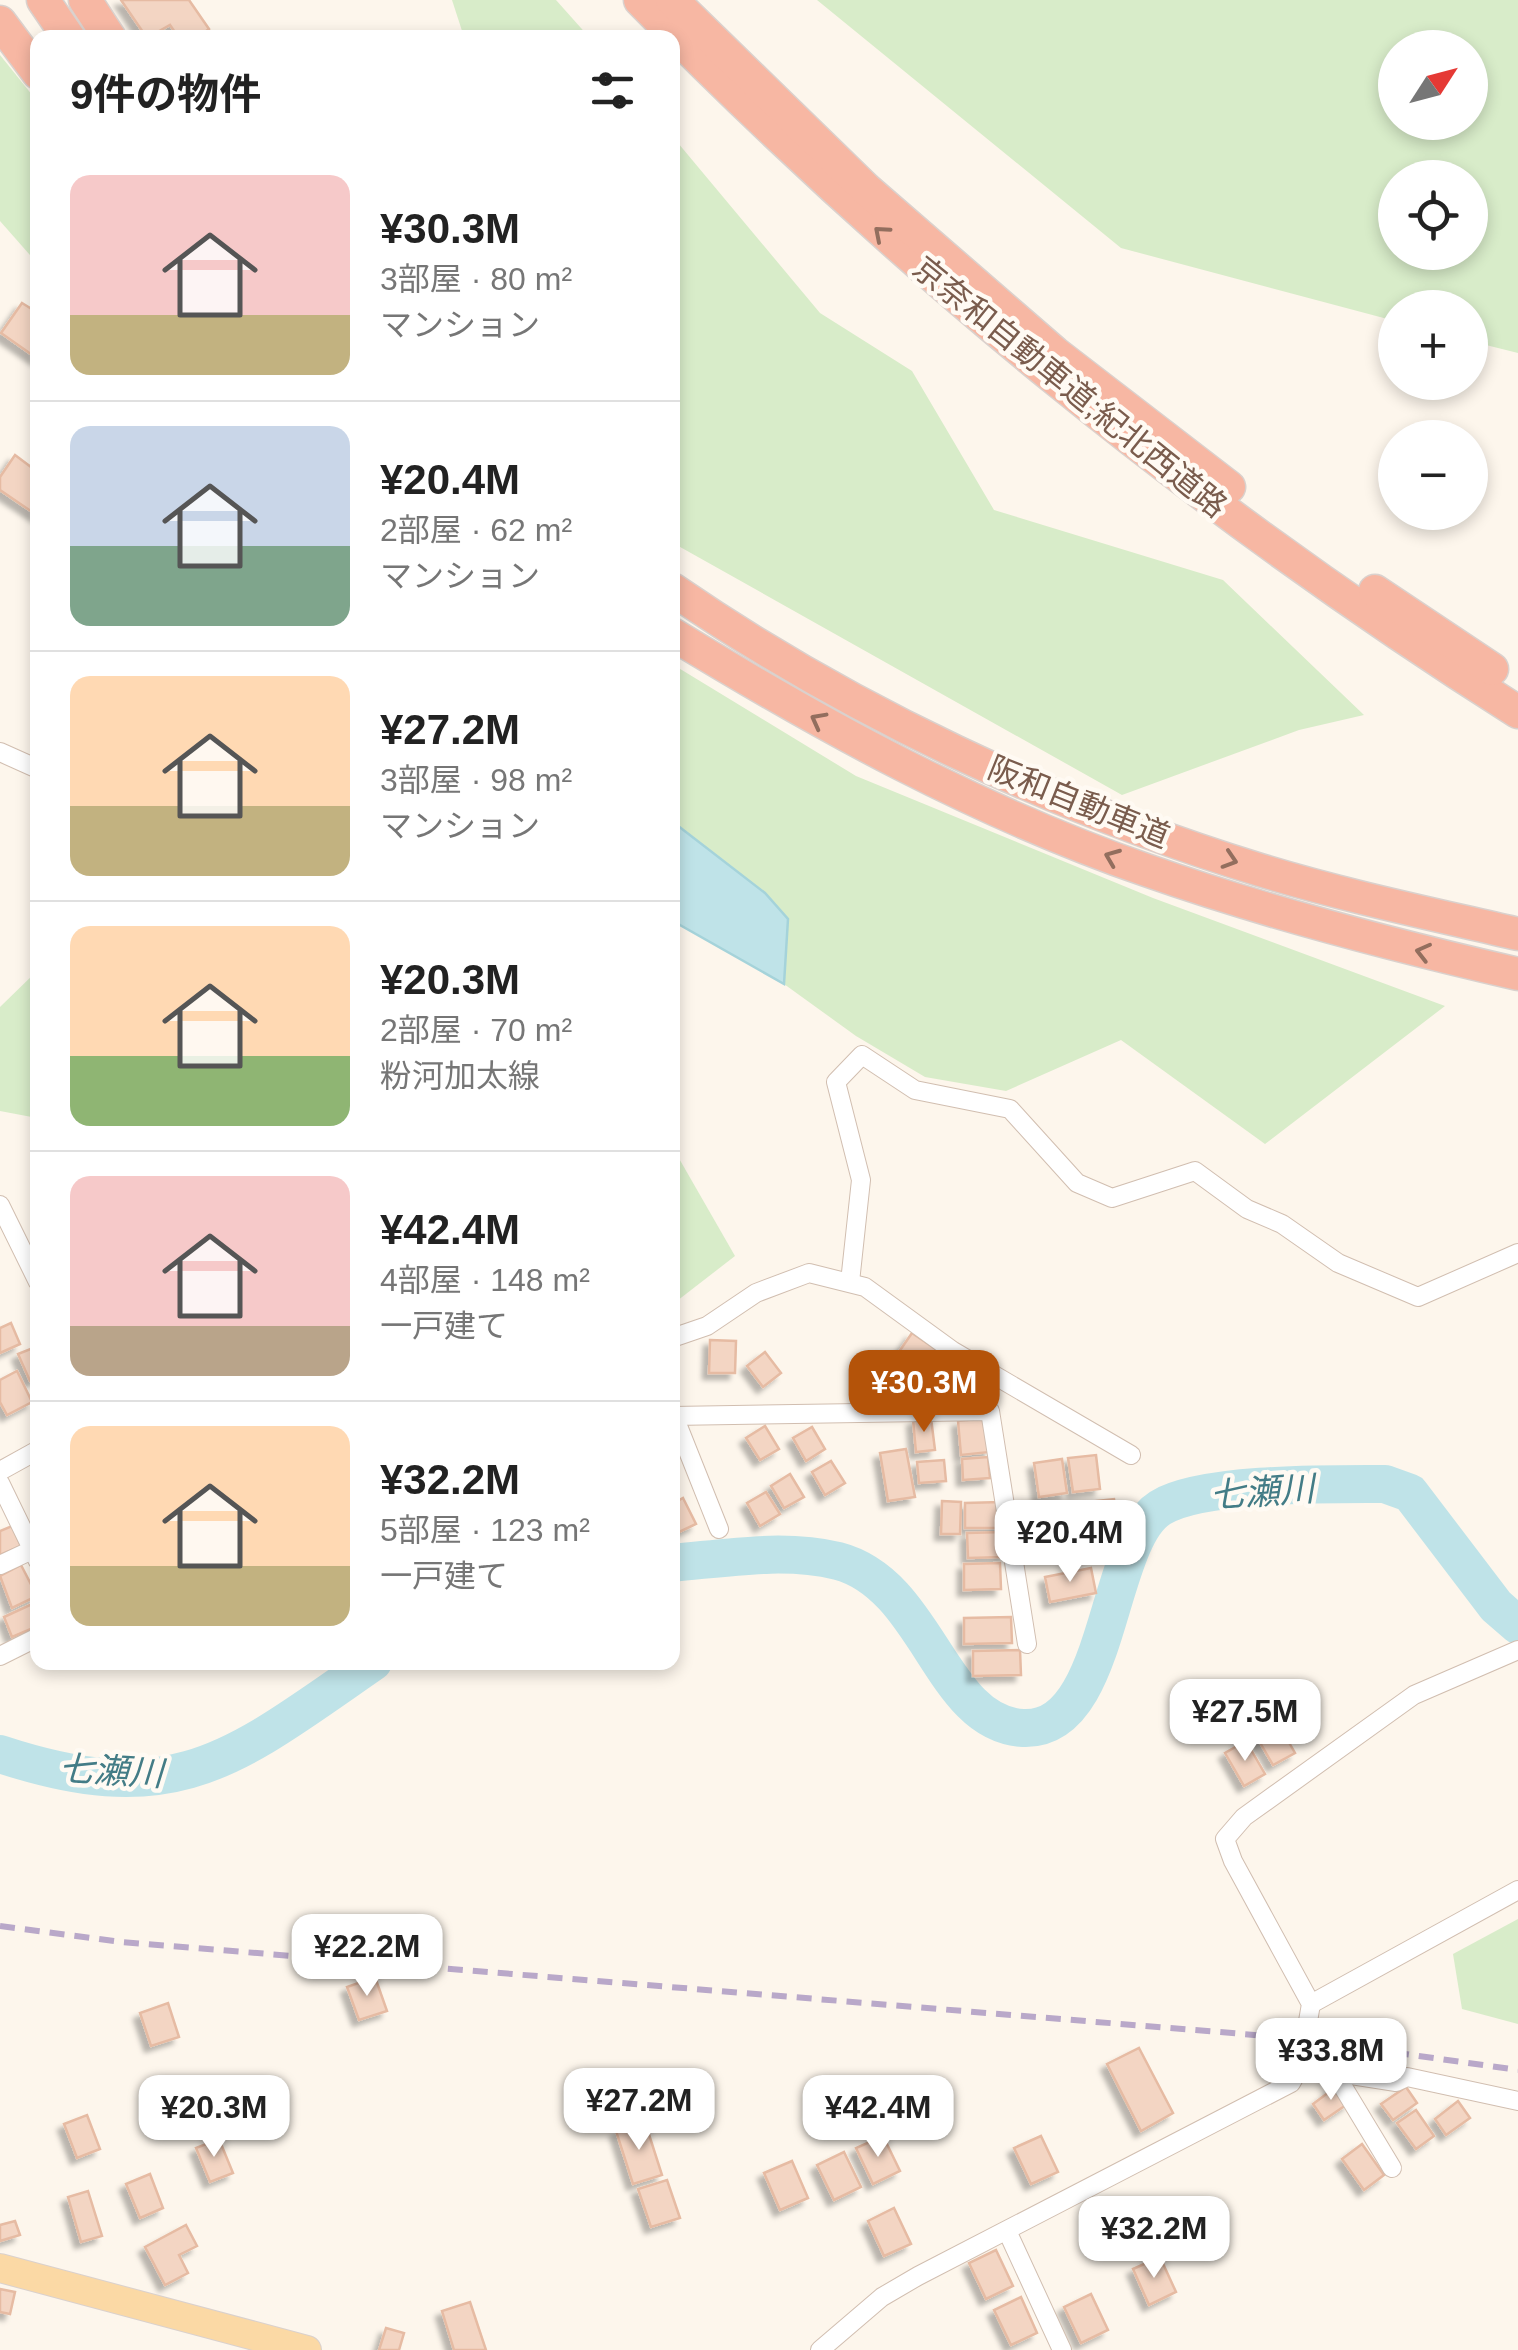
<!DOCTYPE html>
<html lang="ja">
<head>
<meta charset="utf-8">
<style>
	:root { --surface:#fff; --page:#f6f6f6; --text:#222; --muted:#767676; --line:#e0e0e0; --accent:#b45309 }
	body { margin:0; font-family:Arial,"Noto Sans JP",sans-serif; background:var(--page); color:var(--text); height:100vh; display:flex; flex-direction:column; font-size:38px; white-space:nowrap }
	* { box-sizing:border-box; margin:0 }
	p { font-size:32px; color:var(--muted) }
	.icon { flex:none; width:55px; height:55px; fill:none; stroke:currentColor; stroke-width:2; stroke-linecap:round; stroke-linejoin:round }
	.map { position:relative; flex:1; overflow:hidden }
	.drawer { position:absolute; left:30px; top:30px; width:650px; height:1640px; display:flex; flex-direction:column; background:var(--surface); border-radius:20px; box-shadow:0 5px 15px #0003 }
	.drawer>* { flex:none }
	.needle { width:65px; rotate:54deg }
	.controls { position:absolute; left:1378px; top:30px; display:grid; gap:20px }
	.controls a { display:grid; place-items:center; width:110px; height:110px; border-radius:50%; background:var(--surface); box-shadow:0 5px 15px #0003; font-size:50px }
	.price { position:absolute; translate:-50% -85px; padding:0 22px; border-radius:20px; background:#fff; color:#222; font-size:32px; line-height:65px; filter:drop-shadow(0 2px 5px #0008) }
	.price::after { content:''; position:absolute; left:50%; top:60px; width:30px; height:22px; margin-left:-15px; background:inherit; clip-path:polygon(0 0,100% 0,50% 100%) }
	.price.active { background:var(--accent); color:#fff }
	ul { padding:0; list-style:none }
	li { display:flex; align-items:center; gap:30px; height:250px; padding:0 40px }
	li+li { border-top:2px solid var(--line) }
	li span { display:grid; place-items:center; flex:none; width:280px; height:200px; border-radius:20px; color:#555 }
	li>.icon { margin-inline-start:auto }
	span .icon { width:120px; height:120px; fill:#fffc; stroke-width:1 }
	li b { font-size:42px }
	h2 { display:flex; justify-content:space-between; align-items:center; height:120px; padding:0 40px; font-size:42px }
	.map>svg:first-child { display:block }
</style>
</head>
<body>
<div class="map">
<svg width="1518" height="2350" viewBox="0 0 1518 2350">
	<defs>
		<filter id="shadow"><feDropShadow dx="-6" dy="6" stdDeviation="2.5" flood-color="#0004"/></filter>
	</defs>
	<rect width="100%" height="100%" fill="#fdf6ec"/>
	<g fill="#d8ecc9" fill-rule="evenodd">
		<polygon points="452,0 556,0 589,37 464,37"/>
		<path d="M817 0H1518V353L1470 341V308H1395V321L1121 248ZM1395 48H1470V122H1395ZM1395 178H1470V252H1395Z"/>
		<polygon points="0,55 37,101 37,263 0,221"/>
		<polygon points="673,137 820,313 912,371 994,510 1223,580 1364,715 1299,730 1122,795 673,543"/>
		<polygon points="672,664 856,776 1153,898 1445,1006 1265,1144 1121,1040 1006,1091 925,1077 856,1036 784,984 788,919 673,822"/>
		<polygon points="37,971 37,1118 0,1111 0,1007"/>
		<polygon points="673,1148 735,1256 673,1304 672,1304"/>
		<polygon points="1518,1919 1518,2024 1462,2009 1453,1954"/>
	</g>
	<polygon fill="#bfe3e8" stroke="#a5d3da" stroke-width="2.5" points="673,822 765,893 788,919 784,984 673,921"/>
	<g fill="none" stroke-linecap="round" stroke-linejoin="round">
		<g stroke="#bfe3e8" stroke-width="38">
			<path d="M672 1563C728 1558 784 1548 838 1561 929 1585 940 1724 1023 1728 1112 1732 1104 1543 1160 1508 1201 1482 1333 1484 1385 1484L1410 1493 1496 1606 1518 1625"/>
			<path d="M0 1754C176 1812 233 1759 373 1662"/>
		</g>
	</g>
	<g fill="#f3d5c3" stroke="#e6bba3" stroke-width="2.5" filter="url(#shadow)">
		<polygon points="121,0 189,0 209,29 196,38 179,38 170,25 147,38"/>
		<polygon points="22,303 38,313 38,359 1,333"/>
		<polygon points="15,455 35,470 38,467 38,516 0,490 0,477"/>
		<polygon points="11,1323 20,1344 0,1353 0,1328"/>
		<polygon points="912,1333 952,1360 924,1400 885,1372"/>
		<polygon points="710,1340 736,1341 735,1373 709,1373"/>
		<polygon points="38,1346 38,1378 30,1381 18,1354"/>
		<polygon points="765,1352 781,1373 763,1387 747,1366"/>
		<polygon points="17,1371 32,1402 7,1415 0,1402 0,1380"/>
		<polygon points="931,1418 935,1450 916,1452 913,1420"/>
		<polygon points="987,1418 990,1452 961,1455 958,1421"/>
		<polygon points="765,1426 779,1449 760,1460 746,1438"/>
		<polygon points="812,1427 825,1449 806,1461 793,1438"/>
		<polygon points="906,1449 915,1497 888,1501 880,1453"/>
		<polygon points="1096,1455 1100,1489 1073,1492 1068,1458"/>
		<polygon points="988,1457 990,1478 963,1480 962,1459"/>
		<polygon points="1062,1459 1067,1493 1039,1497 1034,1463"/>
		<polygon points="944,1460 946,1481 919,1483 917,1462"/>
		<polygon points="831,1461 845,1483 825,1495 812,1472"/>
		<polygon points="790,1474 804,1497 784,1508 771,1486"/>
		<polygon points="766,1492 780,1514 760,1526 747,1503"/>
		<polygon points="683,1498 696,1524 675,1534 672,1504"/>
		<polygon points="1114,1499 1118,1532 1090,1536 1086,1502"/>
		<polygon points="942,1501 961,1502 960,1534 941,1534"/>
		<polygon points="1001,1502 1002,1528 965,1528 965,1503"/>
		<polygon points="1072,1513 1076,1547 1048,1550 1044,1516"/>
		<polygon points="12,1526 21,1546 0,1555 0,1531"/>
		<polygon points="1004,1532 1004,1557 968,1558 967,1533"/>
		<polygon points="1000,1563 1001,1589 964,1590 964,1564"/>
		<polygon points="21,1565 37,1596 12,1608 0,1576"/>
		<polygon points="1091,1568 1096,1593 1050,1602 1045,1577"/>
		<polygon points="32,1604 38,1626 12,1637 4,1617"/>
		<polygon points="1011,1617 1012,1643 964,1644 964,1618"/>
		<polygon points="1020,1650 1021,1675 973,1676 973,1651"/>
		<polygon points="1276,1720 1295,1753 1273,1765 1254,1732"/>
		<polygon points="1246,1741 1265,1774 1244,1786 1225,1753"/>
		<polygon points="375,1977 387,2011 359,2020 347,1987"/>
		<polygon points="168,2003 179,2037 151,2046 140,2013"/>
		<polygon points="1139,2048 1173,2113 1141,2131 1107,2064"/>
		<polygon points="1337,2086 1349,2103 1324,2120 1313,2104"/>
		<polygon points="1406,2087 1417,2103 1393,2120 1381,2104"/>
		<polygon points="1458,2101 1470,2118 1446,2135 1435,2119"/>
		<polygon points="1416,2110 1434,2136 1416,2149 1397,2123"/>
		<polygon points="87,2115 100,2149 77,2158 64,2124"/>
		<polygon points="645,2122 662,2175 633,2184 616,2131"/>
		<polygon points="883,2136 900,2171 873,2184 856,2148"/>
		<polygon points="1041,2136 1058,2172 1031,2184 1014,2148"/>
		<polygon points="219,2139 233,2173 210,2182 196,2148"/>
		<polygon points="1362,2144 1384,2175 1364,2190 1342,2159"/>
		<polygon points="844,2152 861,2187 834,2200 817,2165"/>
		<polygon points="792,2161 808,2198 780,2210 764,2173"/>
		<polygon points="150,2174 163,2208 140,2218 126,2184"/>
		<polygon points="667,2180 680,2218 651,2227 638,2189"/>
		<polygon points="88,2191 102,2236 81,2242 68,2197"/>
		<polygon points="894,2208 911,2244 884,2256 868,2221"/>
		<polygon points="15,2221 20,2235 0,2241 0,2225"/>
		<polygon points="186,2225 197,2246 179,2255 188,2273 165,2285 145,2247"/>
		<polygon points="996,2250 1013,2286 986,2299 969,2263"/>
		<polygon points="1160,2257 1176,2292 1149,2305 1133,2269"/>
		<polygon points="0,2289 15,2292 10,2314 0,2312"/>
		<polygon points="1091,2294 1108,2330 1081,2343 1064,2307"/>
		<polygon points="1021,2297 1037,2333 1011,2345 994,2310"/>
		<polygon points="470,2302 486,2350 454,2350 442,2311"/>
		<polygon points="386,2328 404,2333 399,2350 379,2350"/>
	</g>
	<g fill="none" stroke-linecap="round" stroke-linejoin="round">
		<g stroke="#d1beb0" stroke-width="20">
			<g id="street">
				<polyline points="0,752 38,769"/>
				<polyline points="0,1205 38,1282"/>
				<polyline points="850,1282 861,1180 836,1082 862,1055 915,1090 1010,1109 1077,1183 1112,1198 1195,1171 1247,1209 1282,1224 1338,1263 1418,1297 1518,1253"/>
				<polyline points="672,1338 707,1326 756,1293 809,1273 865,1287 953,1351 1131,1455"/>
				<polyline points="672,1416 990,1411 1027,1644"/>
				<polyline points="674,1416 719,1529"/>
				<polyline points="0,1471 38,1450"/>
				<polyline points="0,1483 38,1561"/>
				<polyline points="0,1565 32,1550"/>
				<polyline points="0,1656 38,1637"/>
				<polyline points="1311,2004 1518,1890"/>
				<polyline points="1300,2067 1396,2082 1407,2077 1518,2101"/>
				<polyline points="1334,2072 1392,2168"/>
				<polyline points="1008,2233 1062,2350"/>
				<polyline points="820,2350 882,2297 918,2276 1291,2083 1300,2067 1311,2004 1233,1861 1225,1839 1244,1817 1414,1695 1518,1650"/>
			</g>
		</g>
		<g stroke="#dad1cd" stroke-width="30">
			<polyline id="primary" points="0,2268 307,2350"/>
		</g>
		<g stroke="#dad1cd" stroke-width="35">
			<g id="highway">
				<polyline points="43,0 69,38"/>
				<polyline points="85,0 110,38"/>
				<path d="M640 0C908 273 1195 507 1518 712"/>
				<polyline points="672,0 866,189 1055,353 1229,487"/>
				<polyline points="0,22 38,73"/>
				<path d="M672 589C851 712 1053 806 1260 870 1345 896 1432 914 1518 934"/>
				<polyline points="1375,591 1492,669"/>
				<path d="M672 634C823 726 978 812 1146 870 1268 913 1392 945 1518 974"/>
			</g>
		</g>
		<use href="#street" stroke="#fff" stroke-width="18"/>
		<use href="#primary" stroke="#fbd9a5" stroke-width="28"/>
		<use href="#highway" stroke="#f7b7a3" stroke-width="32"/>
		<polyline stroke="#b9a8c9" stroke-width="6" stroke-dasharray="15 10" stroke-linecap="butt" points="0,1926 122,1942 1292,2038 1518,2070"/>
	</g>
	<defs><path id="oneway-chevron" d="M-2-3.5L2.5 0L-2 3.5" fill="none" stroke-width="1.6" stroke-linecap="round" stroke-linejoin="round" transform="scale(2.5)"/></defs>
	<g stroke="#936e5e">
		<use href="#oneway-chevron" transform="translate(881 233) rotate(-139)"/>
		<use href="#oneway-chevron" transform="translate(818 720) rotate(-152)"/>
		<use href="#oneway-chevron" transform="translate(1112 857) rotate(-158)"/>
		<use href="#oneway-chevron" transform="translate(1230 860) rotate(18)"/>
		<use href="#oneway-chevron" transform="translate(1423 952) rotate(-166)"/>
	</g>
	<g text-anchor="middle" stroke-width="9" stroke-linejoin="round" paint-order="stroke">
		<g font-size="32" fill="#7a5c4d" stroke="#fffaf3">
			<text transform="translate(1070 387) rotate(39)" y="11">京奈和自動車道;紀北西道路</text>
			<text transform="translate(1079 802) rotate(22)" y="11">阪和自動車道</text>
		</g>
		<g font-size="35" font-style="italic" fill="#437c86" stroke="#fffaf3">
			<text transform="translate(1262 1492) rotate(-4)" y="12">七瀬川</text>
			<text transform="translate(111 1771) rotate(3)" y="12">七瀬川</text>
		</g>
	</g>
</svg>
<div class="controls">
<a><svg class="needle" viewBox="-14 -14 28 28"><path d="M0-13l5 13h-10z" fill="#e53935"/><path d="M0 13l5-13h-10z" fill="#767676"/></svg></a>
<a><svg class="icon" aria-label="locate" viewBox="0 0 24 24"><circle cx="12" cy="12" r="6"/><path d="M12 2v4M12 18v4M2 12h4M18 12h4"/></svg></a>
<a>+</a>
<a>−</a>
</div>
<b class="price active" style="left:924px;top:1435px">¥30.3M</b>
<b class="price" style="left:1070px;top:1585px">¥20.4M</b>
<b class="price" style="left:1245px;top:1764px">¥27.5M</b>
<b class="price" style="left:367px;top:1999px">¥22.2M</b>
<b class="price" style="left:1331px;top:2103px">¥33.8M</b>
<b class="price" style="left:639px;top:2153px">¥27.2M</b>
<b class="price" style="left:214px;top:2160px">¥20.3M</b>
<b class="price" style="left:878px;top:2160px">¥42.4M</b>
<b class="price" style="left:1154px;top:2281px">¥32.2M</b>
<section class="drawer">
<h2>9件の物件<svg class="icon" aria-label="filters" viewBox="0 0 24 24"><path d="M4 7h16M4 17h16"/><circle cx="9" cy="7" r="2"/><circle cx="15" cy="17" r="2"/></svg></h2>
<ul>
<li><span style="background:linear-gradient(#f6c9c9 70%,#c2b280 0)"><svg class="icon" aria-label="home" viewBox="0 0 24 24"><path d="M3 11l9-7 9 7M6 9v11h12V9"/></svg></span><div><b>¥30.3M</b><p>3部屋 · 80 m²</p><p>マンション</p></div></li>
<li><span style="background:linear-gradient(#c9d6e8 60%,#7fa58c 0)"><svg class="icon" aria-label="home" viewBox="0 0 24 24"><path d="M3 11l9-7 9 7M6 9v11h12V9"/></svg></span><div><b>¥20.4M</b><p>2部屋 · 62 m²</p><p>マンション</p></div></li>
<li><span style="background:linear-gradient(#ffd9b3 65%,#c2b280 0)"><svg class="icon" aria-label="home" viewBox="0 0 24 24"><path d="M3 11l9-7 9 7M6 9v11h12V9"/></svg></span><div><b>¥27.2M</b><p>3部屋 · 98 m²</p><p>マンション</p></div></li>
<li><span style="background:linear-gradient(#ffd9b3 65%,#8fb573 0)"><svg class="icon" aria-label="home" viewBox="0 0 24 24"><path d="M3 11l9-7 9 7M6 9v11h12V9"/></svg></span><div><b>¥20.3M</b><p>2部屋 · 70 m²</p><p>粉河加太線</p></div></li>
<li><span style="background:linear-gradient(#f6c9c9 75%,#b9a48a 0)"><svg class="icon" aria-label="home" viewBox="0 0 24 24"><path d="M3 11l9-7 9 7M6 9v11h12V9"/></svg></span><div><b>¥42.4M</b><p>4部屋 · 148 m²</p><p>一戸建て</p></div></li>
<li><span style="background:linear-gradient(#ffd9b3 70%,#c2b280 0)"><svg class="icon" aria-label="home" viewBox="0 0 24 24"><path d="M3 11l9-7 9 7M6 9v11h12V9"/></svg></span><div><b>¥32.2M</b><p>5部屋 · 123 m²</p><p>一戸建て</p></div></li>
</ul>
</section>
</div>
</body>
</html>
